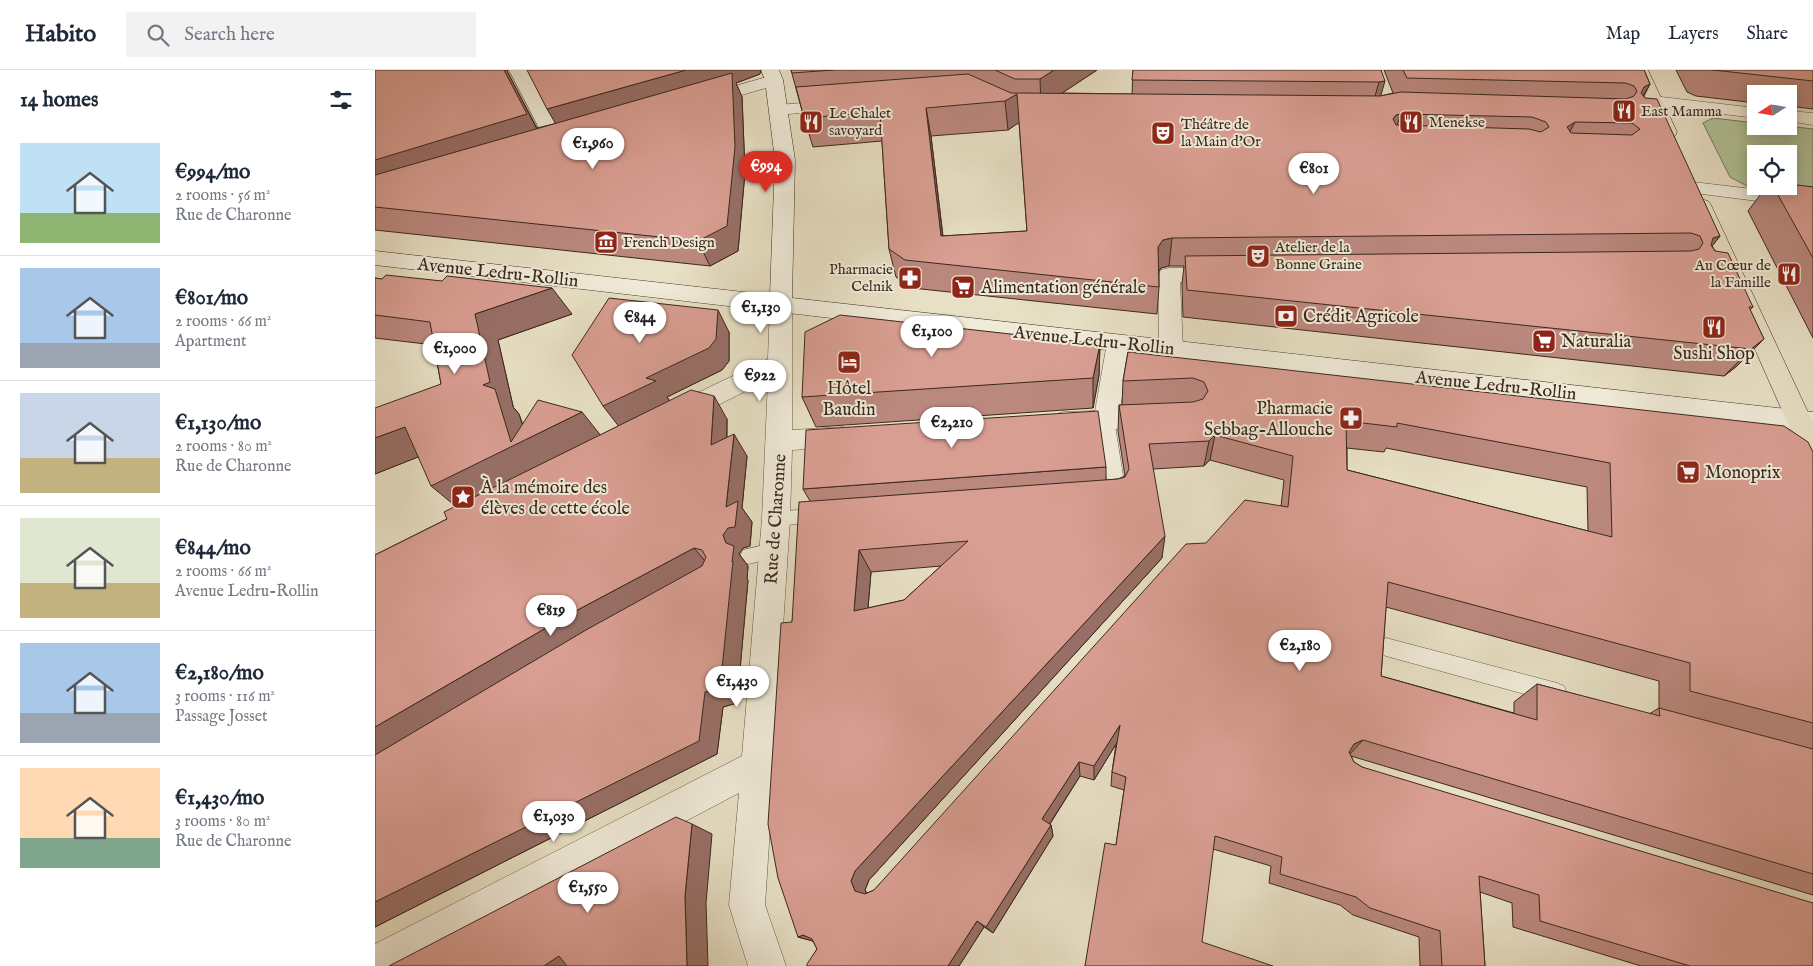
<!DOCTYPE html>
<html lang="en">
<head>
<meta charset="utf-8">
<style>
	:root { --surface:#fff; --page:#f2f2f3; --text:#1f2937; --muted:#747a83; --line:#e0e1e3; --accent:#d93025 }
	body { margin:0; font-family:"IM FELL English",serif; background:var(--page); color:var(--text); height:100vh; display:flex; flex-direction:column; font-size:19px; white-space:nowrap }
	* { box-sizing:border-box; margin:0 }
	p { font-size:16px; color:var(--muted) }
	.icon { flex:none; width:28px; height:28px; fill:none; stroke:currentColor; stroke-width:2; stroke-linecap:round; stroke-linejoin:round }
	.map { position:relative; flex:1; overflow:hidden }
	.details { display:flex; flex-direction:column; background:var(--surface); width:375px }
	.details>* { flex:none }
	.needle { width:32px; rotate:258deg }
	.tools { position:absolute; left:1372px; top:15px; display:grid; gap:10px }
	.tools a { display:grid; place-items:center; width:50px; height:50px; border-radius:0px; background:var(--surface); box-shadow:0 2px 12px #0003; font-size:25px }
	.price { position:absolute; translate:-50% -42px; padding:0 11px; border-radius:18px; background:#fff; color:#222; font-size:16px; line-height:32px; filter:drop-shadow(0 1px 2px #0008) }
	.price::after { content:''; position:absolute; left:50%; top:30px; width:15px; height:11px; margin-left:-8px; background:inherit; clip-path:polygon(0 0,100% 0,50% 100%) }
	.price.current { background:var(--accent); color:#fff }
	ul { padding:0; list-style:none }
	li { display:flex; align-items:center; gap:15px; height:125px; padding:0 20px }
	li+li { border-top:1px solid var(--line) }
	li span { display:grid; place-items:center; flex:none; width:140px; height:100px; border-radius:0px; color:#555 }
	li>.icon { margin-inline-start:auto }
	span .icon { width:60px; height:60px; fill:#fffc; stroke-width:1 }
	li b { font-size:21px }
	h2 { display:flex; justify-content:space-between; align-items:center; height:60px; padding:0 20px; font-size:21px }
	header { display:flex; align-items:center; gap:30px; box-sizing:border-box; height:70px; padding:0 25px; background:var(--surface); border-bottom:1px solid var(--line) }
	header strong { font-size:24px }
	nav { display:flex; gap:28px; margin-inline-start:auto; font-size:18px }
	.search { width:350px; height:45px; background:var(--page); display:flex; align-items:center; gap:12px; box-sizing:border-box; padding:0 18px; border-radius:0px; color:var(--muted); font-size:19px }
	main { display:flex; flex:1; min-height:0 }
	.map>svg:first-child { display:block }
</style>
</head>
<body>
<header>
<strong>Habito</strong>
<div class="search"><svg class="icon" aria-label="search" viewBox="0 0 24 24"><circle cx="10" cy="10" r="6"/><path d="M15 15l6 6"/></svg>Search here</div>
<nav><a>Map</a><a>Layers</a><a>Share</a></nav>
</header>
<main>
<section class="details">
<h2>14 homes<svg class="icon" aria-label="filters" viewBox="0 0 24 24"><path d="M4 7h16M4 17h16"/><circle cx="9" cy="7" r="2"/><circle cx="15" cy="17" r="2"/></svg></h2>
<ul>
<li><span style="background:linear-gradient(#bfe0f5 70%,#8fb573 0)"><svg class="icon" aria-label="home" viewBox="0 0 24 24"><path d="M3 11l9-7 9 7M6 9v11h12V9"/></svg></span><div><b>€994/mo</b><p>2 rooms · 56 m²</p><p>Rue de Charonne</p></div></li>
<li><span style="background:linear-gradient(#a9c7e8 75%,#9aa5b1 0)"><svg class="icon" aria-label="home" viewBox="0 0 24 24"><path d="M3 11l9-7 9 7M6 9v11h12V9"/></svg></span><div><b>€801/mo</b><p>2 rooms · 66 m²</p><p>Apartment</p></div></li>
<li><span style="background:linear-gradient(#c9d6e8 65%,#c2b280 0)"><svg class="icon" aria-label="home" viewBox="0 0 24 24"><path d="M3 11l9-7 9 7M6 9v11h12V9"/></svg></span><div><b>€1,130/mo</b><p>2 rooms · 80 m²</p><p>Rue de Charonne</p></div></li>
<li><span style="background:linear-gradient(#dfe7d0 65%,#c2b280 0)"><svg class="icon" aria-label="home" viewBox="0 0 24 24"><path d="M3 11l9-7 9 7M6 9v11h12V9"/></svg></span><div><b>€844/mo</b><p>2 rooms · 66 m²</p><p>Avenue Ledru-Rollin</p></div></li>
<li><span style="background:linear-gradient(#a9c7e8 70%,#9aa5b1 0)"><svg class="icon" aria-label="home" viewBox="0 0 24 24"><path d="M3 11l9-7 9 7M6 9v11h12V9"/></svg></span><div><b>€2,180/mo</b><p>3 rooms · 116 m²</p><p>Passage Josset</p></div></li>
<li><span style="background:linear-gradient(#ffd9b3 70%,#7fa58c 0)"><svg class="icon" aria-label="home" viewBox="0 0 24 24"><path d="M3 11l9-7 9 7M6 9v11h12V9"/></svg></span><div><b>€1,430/mo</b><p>3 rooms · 80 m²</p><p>Rue de Charonne</p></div></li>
</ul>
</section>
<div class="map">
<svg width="1438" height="896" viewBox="0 0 1438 896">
	<rect width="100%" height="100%" fill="#e8e0c5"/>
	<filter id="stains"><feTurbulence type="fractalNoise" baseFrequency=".004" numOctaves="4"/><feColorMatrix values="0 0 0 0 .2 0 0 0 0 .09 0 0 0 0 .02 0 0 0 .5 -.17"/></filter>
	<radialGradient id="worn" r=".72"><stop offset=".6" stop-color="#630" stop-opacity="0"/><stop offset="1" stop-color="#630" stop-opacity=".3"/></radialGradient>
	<path fill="#b2c398" stroke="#76765b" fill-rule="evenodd" d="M1338 48 1381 53V56H1411L1438 59V124L1372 116 1355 107 1328 53ZM1381 84H1414V116H1381Z"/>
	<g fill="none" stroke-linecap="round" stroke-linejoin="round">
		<g stroke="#665648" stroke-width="1">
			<g id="lane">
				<polygon points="731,343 737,345 739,349 751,424 748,429 733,432 727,430 724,425 727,420 733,418 723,349 725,345"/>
				<polygon points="445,438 451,440 454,445 451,450 445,452 401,456 395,454 392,449 395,444 401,442"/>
				<polygon points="398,473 404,476 407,481 404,486 374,494 368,492 365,486 368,480"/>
				<polygon points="1011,568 1182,613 1189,616 1192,623 1189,630 1182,633 1011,586 1004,583 1001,577 1004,571"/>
			</g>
		</g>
		<g stroke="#665648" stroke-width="1">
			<g id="street">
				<polygon points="134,0 152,0 190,73 188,77 181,79 174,77"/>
				<polygon points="399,5 405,6 408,10 405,14 328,36 322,35 319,31 322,27"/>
				<polygon points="1278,26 1381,38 1381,48 1272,35 1269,31 1272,27"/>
				<polygon points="463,30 469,31 472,35 469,39 403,45 397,44 394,40 397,36 403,35"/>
				<polygon points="1414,41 1438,43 1438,55 1414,51"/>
				<polygon points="1318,112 1438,126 1438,138 1311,122 1308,118 1311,114"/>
				<polygon points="846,197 854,199 857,204 854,209 846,211 805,212 808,279 804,285 796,288 788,285 784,279 783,205 786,200 794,198"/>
				<polygon points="406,226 414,228 417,234 417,360 468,357 477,360 481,367 477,374 468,377 417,380 415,449 390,835 411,896 373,896 354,835 364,723 35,896 0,896 0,874 367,686 387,449 393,310 311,351 302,354 293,351 289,344 293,337 393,289 395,234 398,228"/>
				<polygon points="744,265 752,267 756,273 745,339 780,337 789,340 793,347 789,354 780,357 688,362 679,359 675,352 679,345 688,342 720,341 732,273 736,267"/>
			</g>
		</g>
		<g stroke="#3b281e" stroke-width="1">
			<polygon id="secondary" points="386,0 404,0 408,10 420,90 417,228 1438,342 1438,362 0,195 0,181 395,225 400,90 390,10"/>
		</g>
		<g stroke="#3b281e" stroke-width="1">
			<g id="primary">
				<polygon points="1255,0 1273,0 1302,62 1300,66 1293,68 1286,66 1284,62"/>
				<polygon points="1326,129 1333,131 1336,135 1438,353 1438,391 1429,388 1425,381 1316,135 1319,131"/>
			</g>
		</g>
		<use href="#lane" fill="#f0ebd9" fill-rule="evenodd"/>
		<use href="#street" fill="#f0ebd9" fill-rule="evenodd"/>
		<use href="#secondary" fill="#f0ebd9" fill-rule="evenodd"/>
		<use href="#primary" fill="#e8e0c5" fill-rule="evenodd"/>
	</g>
	<g fill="#bb887e" stroke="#3b281e" fill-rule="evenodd">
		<polygon points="0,0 133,0 132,1 162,58 385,4 361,13 367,27 370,102 363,181 335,196 0,160"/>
		<path d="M416 0H722L687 23 757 24 758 0H1006V26L1018 23 1009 0H1269L1275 14 1269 26 1345 166 1337 176 1378 237 1375 240 1389 269 1362 296 1349 306 808 247 807 214 809 196H794L786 198 784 201V217L782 244 537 218 521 207 514 179 507 71 438 77 429 48ZM644 52 652 161 568 166 556 66 633 60Z"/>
		<polygon points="1301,0 1438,0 1438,39 1414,36 1414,24 1381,24 1381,33 1321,26 1312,22"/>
		<polygon points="1392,116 1438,117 1438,268 1373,141"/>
		<polygon points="0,208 197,244 123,270 138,336 138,337 144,344 148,355 226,365 244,356 354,262 354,291 347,300 292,327 294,330 352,349 352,367 372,386 367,438 377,452 375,476 368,478 364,484 373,496 372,509 373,510 362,633 348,637 342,684 0,857 0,485 72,449 81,436 43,387 0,404 66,314 59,275 0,268"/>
		<polygon points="725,274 724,305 718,338 441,357 427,327"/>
		<path d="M753 282 1438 382V825L976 686 979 692 987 697 1438 896H1266L1138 857 1137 833 1105 822 1110 896H1045L1044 867 978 845 965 835 894 813 896 796 838 779 710 896 741 775 749 720 736 716 737 702 741 674 719 710 705 706 675 754 676 755 678 766 618 863 609 857 584 896H432L442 879 438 871 423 867 417 552 435 431 428 419 731 397V410L743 409 750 406 743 361 744 335H747L748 311ZM972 378 1009 382 1011 378 1212 417 1213 461 972 400ZM835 390 909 410 906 436 831 473 499 820 492 823 490 820 494 810 787 488 778 399 829 396ZM566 496 529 530 493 538 496 502ZM1011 537 1284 611V638L1274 644 1162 614 1139 632V643L1006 606Z"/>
	</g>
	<g fill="#986f66" stroke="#3b281e">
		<polygon points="129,0 133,0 132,1 167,69 0,121 0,90"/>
		<polygon points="311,0 386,0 385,4 361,13 367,27 370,102 363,181 335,196 323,171 187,64 172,39"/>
		<polygon points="679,0 722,0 666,37 665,9"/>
		<polygon points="1010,11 1002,39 996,40 1004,12"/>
		<polygon points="1275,14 1258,43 1252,45 1269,17"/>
		<polygon points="642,24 645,52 633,60 630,31"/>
		<polygon points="551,38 556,66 571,194 566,166"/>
		<polygon points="1026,44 1016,72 1018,49 1021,45"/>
		<polygon points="1200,52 1185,80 1192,57"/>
		<polygon points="1345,166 1323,194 1338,168"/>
		<polygon points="797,168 794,196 786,198 781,205 783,177 788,170"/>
		<polygon points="177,218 197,244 123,270 138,336 138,337 144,344 152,369 207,342 227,367 84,439 56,416 136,372 108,315 100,244"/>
		<polygon points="343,240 354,262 354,291 347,300 292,327 295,332 245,358 228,336 271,308"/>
		<polygon points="1389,269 1362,296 1349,306 1376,279"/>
		<polygon points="725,274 724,305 718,338 718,308"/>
		<polygon points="339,326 352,349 351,397 336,375"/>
		<polygon points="30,357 58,381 0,404 0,368"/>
		<polygon points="359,364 372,386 367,438 377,452 375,476 368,478 364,484 373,496 372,509 373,510 362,633 348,637 342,684 0,857 0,832 330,622 357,492 348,465"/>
		<polygon points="840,365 835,390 829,396 834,371"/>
		<polygon points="790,466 787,488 494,810 490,820 494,829 480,821 476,811 480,801"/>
		<polygon points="319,478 335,497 0,691 0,657 195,544"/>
		<polygon points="484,480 496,502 491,562 479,541"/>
		<polygon points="745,655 743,671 719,710 719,696"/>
		<polygon points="988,670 974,685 965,689 979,674"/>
		<polygon points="704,692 705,706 670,761 667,749"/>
		<polygon points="317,754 337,764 331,833 333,896 312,896 310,826"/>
		<polygon points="676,755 678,766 618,863 611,857"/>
		<polygon points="602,851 609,857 584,896 573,896"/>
		<polygon points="428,865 446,870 441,872 423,867"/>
		<polygon points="184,886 203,896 169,896"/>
	</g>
	<g fill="#d99e92" stroke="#3b281e" fill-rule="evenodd">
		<polygon points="0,0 129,0 152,44 0,90"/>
		<polygon points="152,0 311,0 172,39"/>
		<polygon points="416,0 458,0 417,3"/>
		<polygon points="620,0 679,0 665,9 640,9"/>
		<polygon points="758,0 1006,0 1010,11 1004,12 757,10"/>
		<path d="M1028 0H1269L1275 14 1269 17 1266 23 1270 28 1282 29 1345 166 1338 168 1336 175 1340 181 1353 183 1378 237H1374L1389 269 1376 279 812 220 810 186 1316 181 1324 179 1328 173 1325 166 1316 163 797 168 788 170 783 177 784 217 530 190 514 179 505 42 429 48 421 17 593 4 636 23H643L1005 26 1026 22 1251 29 1259 26 1262 21 1259 16 1251 13 1032 8ZM642 24 652 161 566 166 551 38 630 31ZM1026 44 1157 47 1171 52 1174 57 1166 62 1154 59 1021 55 1018 49 1021 45ZM1200 52 1257 53 1265 59 1257 65 1196 63 1192 57Z"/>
		<polygon points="1338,0 1438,0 1438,11"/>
		<polygon points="357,3 360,77 352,156 323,171 0,137 0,105"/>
		<polygon points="1414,114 1438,117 1438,188 1398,116 1414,116"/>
		<polygon points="11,205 67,211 72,206 177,218 100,244 115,312 108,315 120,319 136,372 163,330 207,342 56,416 30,357 0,368 0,338 66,314 55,252 0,245 0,208 7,209"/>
		<polygon points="234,228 343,240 341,269 334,278 271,308 281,311 228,336 197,285"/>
		<polygon points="465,245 725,274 718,308 427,327 430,262"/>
		<path d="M753 282 1409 356 1433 372 1438 382V653L1315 621V593L1013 512 1006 606 1162 650V614L1285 646 1284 638 1438 679V804L988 670 979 674 974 682 979 692 987 697 1438 833V896H1315L1165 851 1164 825 1104 806 1110 896H1067L1065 861 995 838 981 827 905 804 907 787 840 766 827 872 898 896H710L730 773 741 775 751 707 737 702 745 655 719 696 704 692 667 749 676 755 611 857 602 851 573 896H432V894L442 879 437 869 428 865 423 867 403 808 393 754 406 553 417 552 424 432 743 409 750 407 754 399 744 335 818 332 828 329 833 321 829 312 818 308 748 311ZM971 351 1022 357V353L1235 393 1237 467 972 400ZM840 365 918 386 913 437 870 430 831 473 811 474 499 820 490 824 480 821 476 811 480 801 790 466 774 374 834 371ZM593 471 529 530 479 541 484 480Z"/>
		<polygon points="316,320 339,326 336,375 359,364 351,437 363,431 360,457 353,458 348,465 351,473 359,476 357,492 358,491 345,618 330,622 324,671 0,832 0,685 211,560 327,496 331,487 327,480 319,478 195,544 0,657 0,485 72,449 69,442"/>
		<polygon points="723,341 731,397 428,419 431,360"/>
		<polygon points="301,747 317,754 310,826 312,896 192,896 184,886 169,896 14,896"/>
	</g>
	<defs>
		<g id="restaurant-square" transform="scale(1.25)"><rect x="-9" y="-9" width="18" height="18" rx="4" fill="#8f2418" stroke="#f0ebd9"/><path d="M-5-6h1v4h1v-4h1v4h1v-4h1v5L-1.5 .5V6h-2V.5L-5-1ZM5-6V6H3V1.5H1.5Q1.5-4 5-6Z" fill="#fff"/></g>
		<g id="theatre-square" transform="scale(1.25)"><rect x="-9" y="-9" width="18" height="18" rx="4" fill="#8f2418" stroke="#f0ebd9"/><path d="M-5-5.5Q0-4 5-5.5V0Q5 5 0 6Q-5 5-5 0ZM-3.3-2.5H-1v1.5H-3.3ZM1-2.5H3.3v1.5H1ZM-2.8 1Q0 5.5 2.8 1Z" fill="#fff"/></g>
		<g id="museum-square" transform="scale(1.25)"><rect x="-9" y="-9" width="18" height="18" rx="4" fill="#8f2418" stroke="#f0ebd9"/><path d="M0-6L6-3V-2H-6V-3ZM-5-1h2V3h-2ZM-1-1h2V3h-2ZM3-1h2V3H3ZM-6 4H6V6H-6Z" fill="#fff"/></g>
		<g id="pharmacy-square" transform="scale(1.25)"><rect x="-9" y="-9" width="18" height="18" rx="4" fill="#8f2418" stroke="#f0ebd9"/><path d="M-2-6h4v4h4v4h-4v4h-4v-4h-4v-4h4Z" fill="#fff"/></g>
		<g id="supermarket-square" transform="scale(1.25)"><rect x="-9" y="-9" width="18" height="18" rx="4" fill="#8f2418" stroke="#f0ebd9"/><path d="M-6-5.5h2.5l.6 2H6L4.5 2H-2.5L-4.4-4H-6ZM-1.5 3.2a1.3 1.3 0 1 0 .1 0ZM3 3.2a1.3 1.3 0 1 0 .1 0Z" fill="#fff"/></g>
		<g id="bank-square" transform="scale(1.25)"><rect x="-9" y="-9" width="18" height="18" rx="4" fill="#8f2418" stroke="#f0ebd9"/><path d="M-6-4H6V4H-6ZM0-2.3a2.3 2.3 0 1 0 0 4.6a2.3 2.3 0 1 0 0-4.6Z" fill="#fff"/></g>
		<g id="hotel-square" transform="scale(1.25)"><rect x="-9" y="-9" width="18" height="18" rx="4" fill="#8f2418" stroke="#f0ebd9"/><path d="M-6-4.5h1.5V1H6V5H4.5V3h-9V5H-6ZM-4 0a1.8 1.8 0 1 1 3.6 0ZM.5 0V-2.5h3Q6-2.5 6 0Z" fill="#fff"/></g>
		<g id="sight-square" transform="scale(1.25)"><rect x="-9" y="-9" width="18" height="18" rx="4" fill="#8f2418" stroke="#f0ebd9"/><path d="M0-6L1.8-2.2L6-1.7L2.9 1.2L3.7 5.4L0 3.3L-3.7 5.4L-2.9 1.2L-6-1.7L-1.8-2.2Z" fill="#fff"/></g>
	</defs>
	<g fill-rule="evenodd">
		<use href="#restaurant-square" x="1249" y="41"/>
		<use href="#restaurant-square" x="436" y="52"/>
		<use href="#restaurant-square" x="1036" y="52"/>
		<use href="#theatre-square" x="788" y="63"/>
		<use href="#museum-square" x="231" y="172"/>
		<use href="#theatre-square" x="883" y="186"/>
		<use href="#restaurant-square" x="1414" y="204"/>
		<use href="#pharmacy-square" x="535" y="208"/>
		<use href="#supermarket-square" x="588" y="217"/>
		<use href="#bank-square" x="911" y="246"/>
		<use href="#restaurant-square" x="1339" y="257"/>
		<use href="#supermarket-square" x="1169" y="271"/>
		<use href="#hotel-square" x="474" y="292"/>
		<use href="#pharmacy-square" x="976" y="348"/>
		<use href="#supermarket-square" x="1313" y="402"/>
		<use href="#sight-square" x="88" y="427"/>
	</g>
	<g text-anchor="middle" stroke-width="4" stroke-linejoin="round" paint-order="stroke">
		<g font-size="15" fill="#3b281e" stroke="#f0ebd9" text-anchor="start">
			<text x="1266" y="46">East Mamma</text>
			<text x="454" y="48">Le Chalet<tspan x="454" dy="17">savoyard</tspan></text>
			<text x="1054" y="57">Menekse</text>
			<text x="806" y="59">Théâtre de<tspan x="806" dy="17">la Main d'Or</tspan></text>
			<text x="248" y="177">French Design</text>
			<text x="900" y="182">Atelier de la<tspan x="900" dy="17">Bonne Graine</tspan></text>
			<text x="1396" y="200" text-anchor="end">Au Cœur de<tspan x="1396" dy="17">la Famille</tspan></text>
			<text x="518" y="204" text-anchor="end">Pharmacie<tspan x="518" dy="17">Celnik</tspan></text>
		</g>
		<g font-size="18" fill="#3b281e" stroke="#f0ebd9">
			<text transform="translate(123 202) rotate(6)" y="6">Avenue Ledru-Rollin</text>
			<text transform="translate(719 270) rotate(6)" y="6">Avenue Ledru-Rollin</text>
			<text transform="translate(1121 315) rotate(6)" y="6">Avenue Ledru-Rollin</text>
			<text transform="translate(400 449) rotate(-86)" y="6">Rue de Charonne</text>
		</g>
		<g font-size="18" fill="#3b281e" stroke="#f0ebd9" text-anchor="start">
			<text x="606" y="223">Alimentation générale</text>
			<text x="928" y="252">Crédit Agricole</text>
			<text x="1186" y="277">Naturalia</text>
			<text x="1339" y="289" text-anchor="middle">Sushi Shop</text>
			<text x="474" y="324" text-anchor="middle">Hôtel<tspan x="474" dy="21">Baudin</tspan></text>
			<text x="958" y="344" text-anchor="end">Pharmacie<tspan x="958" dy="21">Sebbag-Allouche</tspan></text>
			<text x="1330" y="408">Monoprix</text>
			<text x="106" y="423">À la mémoire des<tspan x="106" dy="21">élèves de cette école</tspan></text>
		</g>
	</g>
	<rect width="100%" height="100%" filter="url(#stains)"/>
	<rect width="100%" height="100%" fill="url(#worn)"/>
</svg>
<div class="tools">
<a><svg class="needle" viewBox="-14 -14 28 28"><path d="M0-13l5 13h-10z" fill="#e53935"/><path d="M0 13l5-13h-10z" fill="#747a83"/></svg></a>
<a><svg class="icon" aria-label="locate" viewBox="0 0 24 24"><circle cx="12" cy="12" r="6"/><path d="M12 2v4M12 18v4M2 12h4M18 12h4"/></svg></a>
</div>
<b class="price" style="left:218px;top:100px">€1,960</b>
<b class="price current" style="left:391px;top:123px">€994</b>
<b class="price" style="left:939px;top:125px">€801</b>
<b class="price" style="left:386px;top:264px">€1,130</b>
<b class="price" style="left:265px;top:274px">€844</b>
<b class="price" style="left:557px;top:288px">€1,100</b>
<b class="price" style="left:80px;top:305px">€1,000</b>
<b class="price" style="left:385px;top:332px">€922</b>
<b class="price" style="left:577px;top:379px">€2,210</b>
<b class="price" style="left:176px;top:567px">€819</b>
<b class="price" style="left:925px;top:602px">€2,180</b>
<b class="price" style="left:362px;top:638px">€1,430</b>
<b class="price" style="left:179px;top:773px">€1,030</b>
<b class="price" style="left:213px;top:844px">€1,550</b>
</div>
</main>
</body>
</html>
